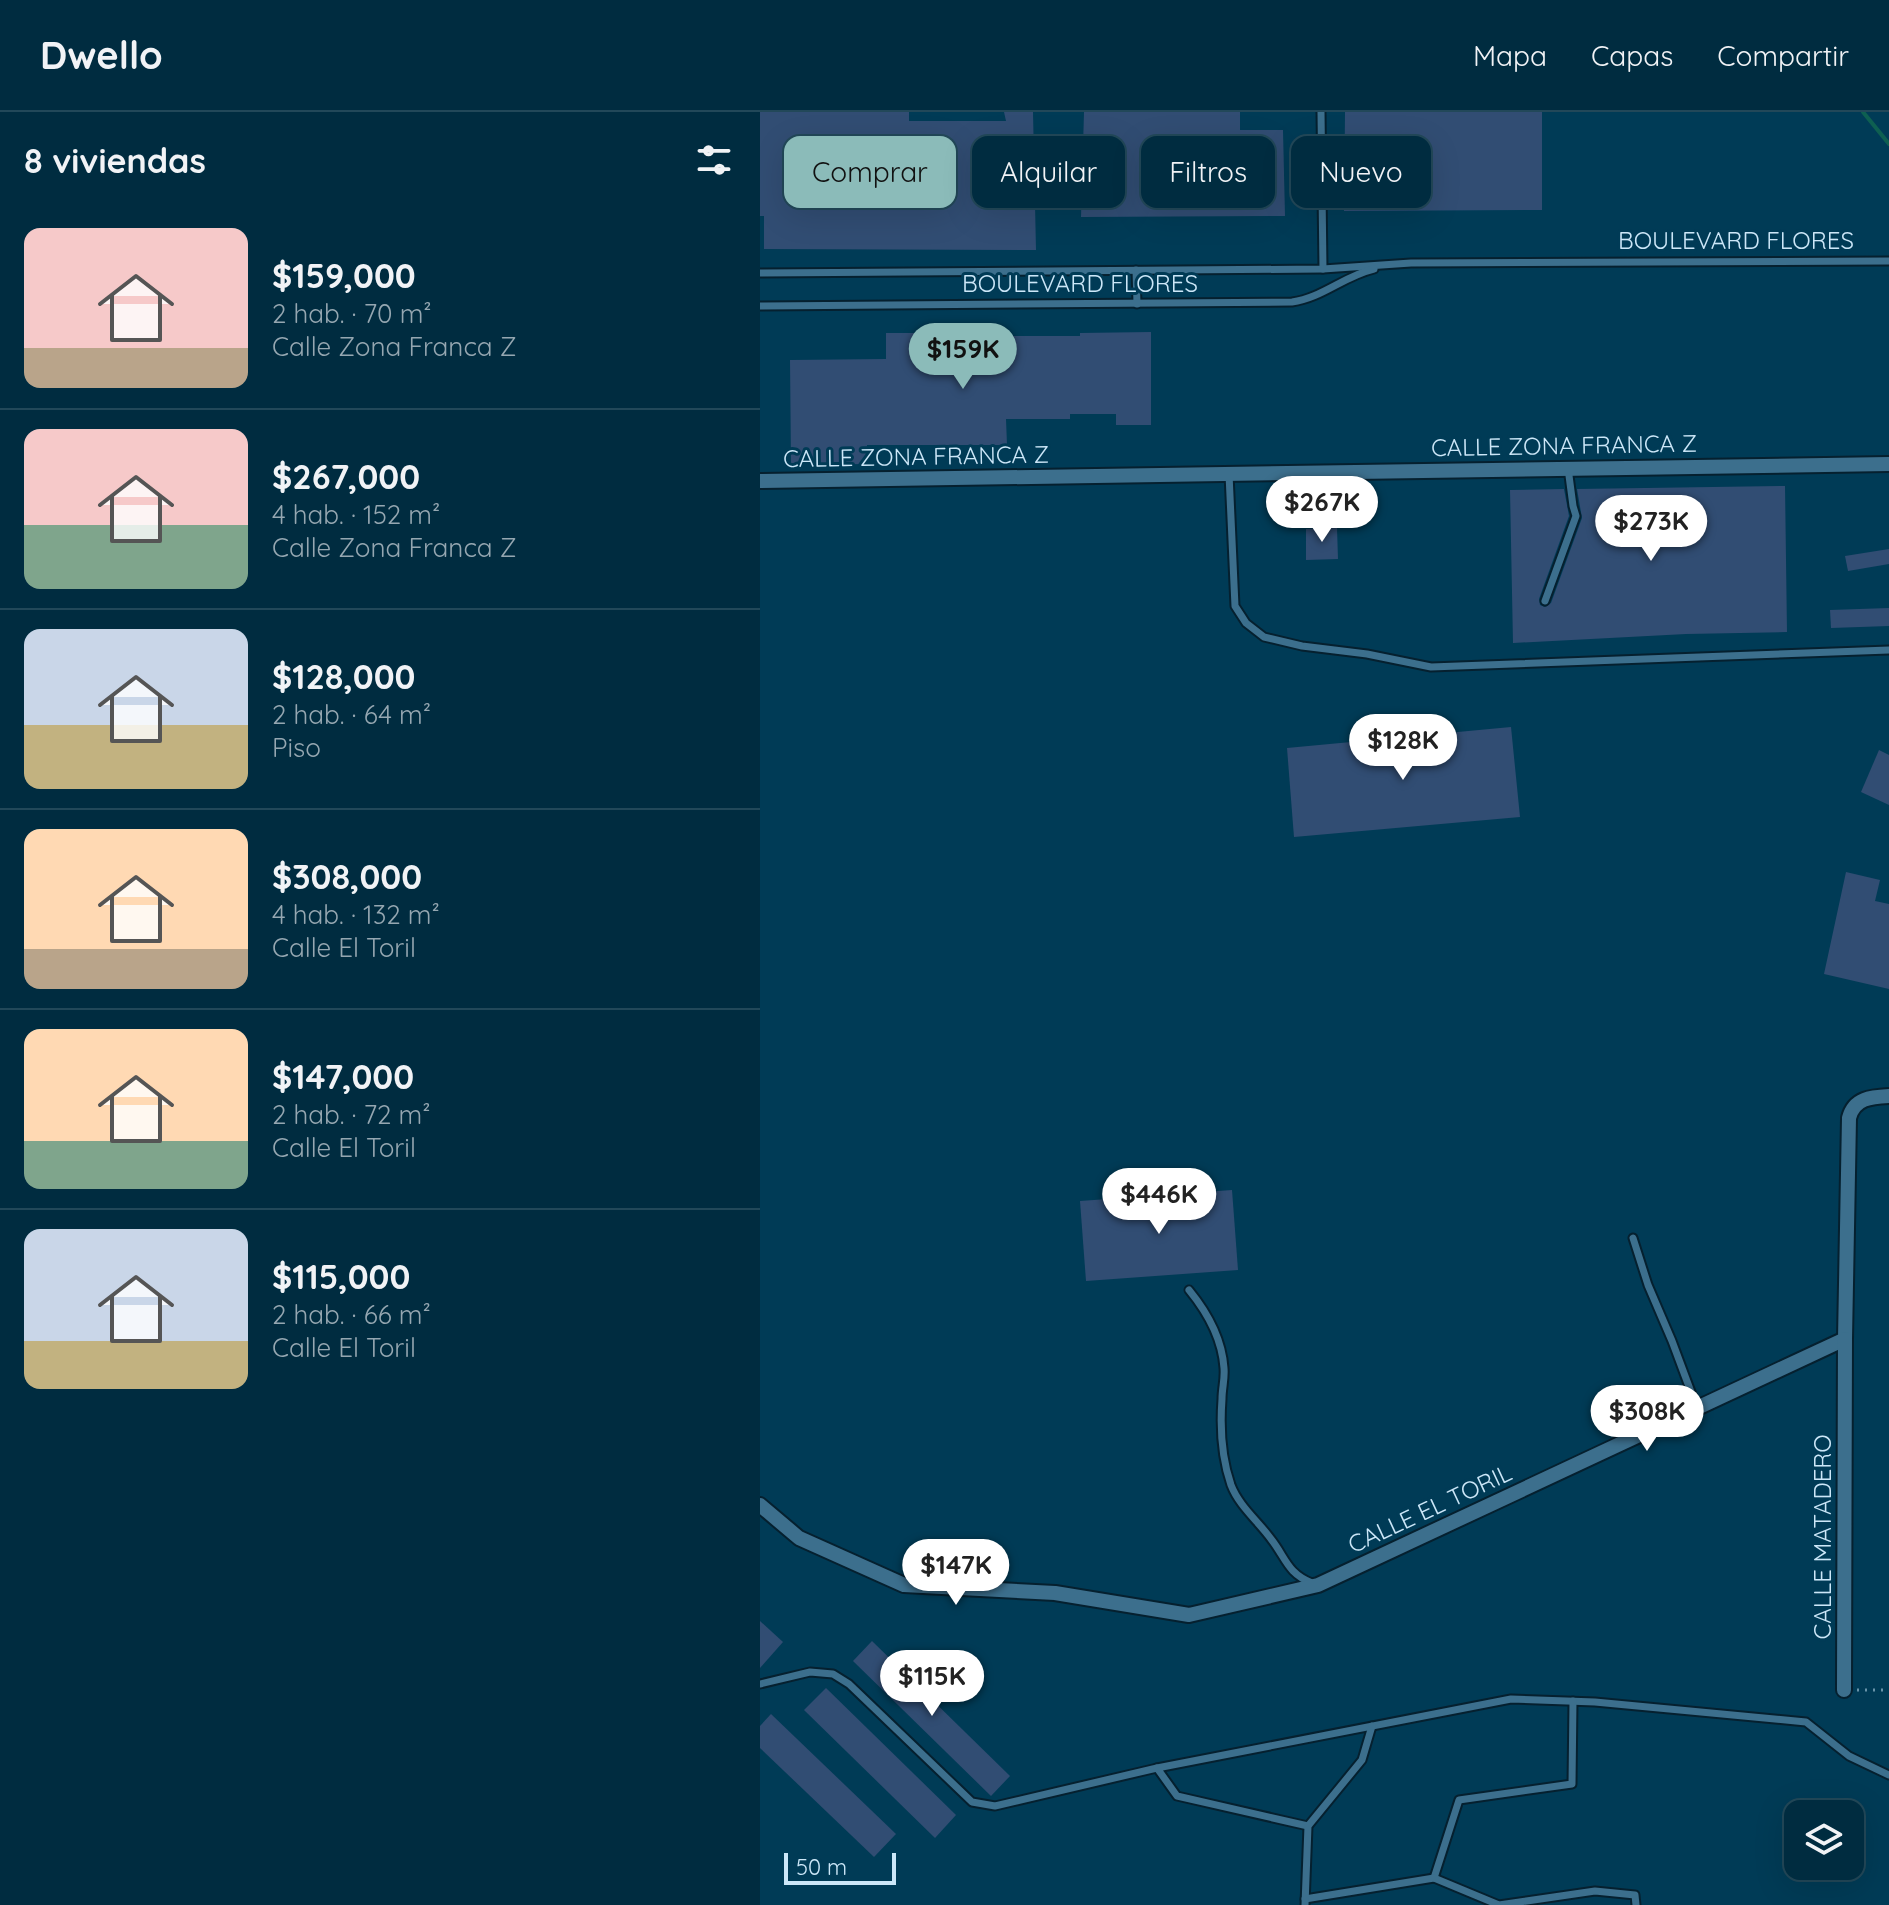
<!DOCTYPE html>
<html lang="es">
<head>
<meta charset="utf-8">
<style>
	:root { --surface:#002c40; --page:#0e384b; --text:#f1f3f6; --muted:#95a7b1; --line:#224859; --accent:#8bbbb9 }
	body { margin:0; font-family:Quicksand,sans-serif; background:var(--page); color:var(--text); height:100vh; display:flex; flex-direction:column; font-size:30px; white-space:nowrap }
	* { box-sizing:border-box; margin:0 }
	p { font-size:26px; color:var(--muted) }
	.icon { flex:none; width:44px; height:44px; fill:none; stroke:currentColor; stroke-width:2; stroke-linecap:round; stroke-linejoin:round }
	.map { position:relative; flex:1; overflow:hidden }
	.sheet { display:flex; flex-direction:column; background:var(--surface); width:760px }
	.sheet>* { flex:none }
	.hud { position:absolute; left:24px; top:24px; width:760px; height:72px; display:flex; gap:16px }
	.controls { position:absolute; left:1024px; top:1688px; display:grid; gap:16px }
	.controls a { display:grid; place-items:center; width:80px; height:80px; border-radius:16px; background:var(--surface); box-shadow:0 8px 32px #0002,0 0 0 2px var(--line); font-size:40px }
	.scale { position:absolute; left:24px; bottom:20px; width:112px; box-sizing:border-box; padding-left:8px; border:4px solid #cce7f8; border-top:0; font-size:22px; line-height:28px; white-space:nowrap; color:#cce7f8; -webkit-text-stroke:6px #003b56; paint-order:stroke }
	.price { position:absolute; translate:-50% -68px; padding:0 18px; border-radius:28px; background:#fff; color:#222; font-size:26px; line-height:52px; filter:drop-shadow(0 2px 4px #0008) }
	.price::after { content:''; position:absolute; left:50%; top:48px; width:24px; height:18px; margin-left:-12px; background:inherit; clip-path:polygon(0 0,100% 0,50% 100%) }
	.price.selected { background:var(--accent); color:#111 }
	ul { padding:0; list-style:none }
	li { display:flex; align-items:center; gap:24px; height:200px; padding:0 24px }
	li+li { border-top:2px solid var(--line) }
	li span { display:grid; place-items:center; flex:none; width:224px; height:160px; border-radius:16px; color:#555 }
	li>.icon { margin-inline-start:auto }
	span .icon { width:96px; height:96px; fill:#fffc; stroke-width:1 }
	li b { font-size:34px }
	h2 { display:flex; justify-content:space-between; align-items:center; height:96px; padding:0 24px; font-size:34px }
	.pill { padding:0 28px; border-radius:16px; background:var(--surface); box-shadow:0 8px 32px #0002,0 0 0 2px var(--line); font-size:28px; line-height:72px }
	.pill.selected { background:var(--accent); color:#111 }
	header { display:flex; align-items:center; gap:48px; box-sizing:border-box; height:112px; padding:0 40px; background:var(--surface); border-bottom:2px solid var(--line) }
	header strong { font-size:38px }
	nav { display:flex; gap:44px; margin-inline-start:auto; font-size:28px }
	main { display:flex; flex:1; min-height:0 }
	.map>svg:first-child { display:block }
</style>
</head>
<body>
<header>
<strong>Dwello</strong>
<nav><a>Mapa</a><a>Capas</a><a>Compartir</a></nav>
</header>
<main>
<section class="sheet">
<h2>8 viviendas<svg class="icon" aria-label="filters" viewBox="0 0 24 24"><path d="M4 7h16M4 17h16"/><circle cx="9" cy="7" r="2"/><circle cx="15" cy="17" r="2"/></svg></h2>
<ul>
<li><span style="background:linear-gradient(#f6c9c9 75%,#b9a48a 0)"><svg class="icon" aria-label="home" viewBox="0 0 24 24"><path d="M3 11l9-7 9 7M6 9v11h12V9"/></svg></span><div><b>$159,000</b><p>2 hab. · 70 m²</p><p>Calle Zona Franca Z</p></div></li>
<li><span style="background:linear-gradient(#f6c9c9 60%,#7fa58c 0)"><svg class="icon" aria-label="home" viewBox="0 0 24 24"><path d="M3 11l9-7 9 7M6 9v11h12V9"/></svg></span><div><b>$267,000</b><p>4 hab. · 152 m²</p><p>Calle Zona Franca Z</p></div></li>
<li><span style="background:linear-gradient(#c9d6e8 60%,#c2b280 0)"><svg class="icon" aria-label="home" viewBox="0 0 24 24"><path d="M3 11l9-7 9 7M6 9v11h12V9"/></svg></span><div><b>$128,000</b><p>2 hab. · 64 m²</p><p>Piso</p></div></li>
<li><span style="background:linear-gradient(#ffd9b3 75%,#b9a48a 0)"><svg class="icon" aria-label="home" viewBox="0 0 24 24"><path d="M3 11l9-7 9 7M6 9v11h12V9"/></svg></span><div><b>$308,000</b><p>4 hab. · 132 m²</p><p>Calle El Toril</p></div></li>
<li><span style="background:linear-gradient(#ffd9b3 70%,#7fa58c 0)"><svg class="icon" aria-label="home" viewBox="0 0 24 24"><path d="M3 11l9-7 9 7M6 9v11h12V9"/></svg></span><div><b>$147,000</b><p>2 hab. · 72 m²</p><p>Calle El Toril</p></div></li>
<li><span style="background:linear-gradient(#c9d6e8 70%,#c2b280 0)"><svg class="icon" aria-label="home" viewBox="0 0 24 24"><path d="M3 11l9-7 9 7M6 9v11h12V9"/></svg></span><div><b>$115,000</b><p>2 hab. · 66 m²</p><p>Calle El Toril</p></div></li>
</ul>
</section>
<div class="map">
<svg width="1129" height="1793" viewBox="0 0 1129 1793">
	<rect width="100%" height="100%" fill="#003b56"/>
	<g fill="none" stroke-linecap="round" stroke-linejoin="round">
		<polyline stroke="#0e5f51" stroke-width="4" points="1103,0 1129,32"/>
	</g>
	<g fill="#314d73">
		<polygon points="0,0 149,0 149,9 246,9 244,0 273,0 276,138 4,137 4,104 0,104"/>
		<polygon points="324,0 480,0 480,18 523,18 525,104 321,105"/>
		<polygon points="585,0 782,0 782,98 584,99"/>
		<polygon points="391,220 391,313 356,313 356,302 310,302 310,307 246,307 247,333 107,333 107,352 31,353 30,248 126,247 126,221 247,221 247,224 320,224 320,221"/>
		<polygon points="1025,374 1027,520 926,522 753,531 750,378 804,377 809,404 779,487 780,493 785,495 791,491 822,406 817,377"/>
		<polygon points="577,416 578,447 546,448 546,417"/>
		<polygon points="1129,437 1129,452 1088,459 1085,444"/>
		<polygon points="1129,496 1129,514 1071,516 1070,498"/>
		<polygon points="751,615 760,705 534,725 527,636"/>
		<polygon points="1119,638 1129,643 1129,693 1101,680"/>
		<polygon points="1086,760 1120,768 1115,789 1129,792 1129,877 1064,862"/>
		<polygon points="472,1078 478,1158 326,1169 320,1089"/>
		<polygon points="0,1509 23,1530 0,1556"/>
		<polygon points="112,1529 250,1664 231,1684 93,1549"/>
		<polygon points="66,1576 196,1703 175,1726 44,1598"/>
		<polygon points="11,1602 136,1722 114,1745 0,1636 0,1614"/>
	</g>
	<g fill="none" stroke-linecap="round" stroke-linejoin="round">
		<g stroke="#05202f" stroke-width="11">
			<g id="service">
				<polyline points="561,0 563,157"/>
				<polyline points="376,158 377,192"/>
				<polyline points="0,161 563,157 651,151 1129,149"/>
				<path d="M0 194 532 190C562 186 584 164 614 157"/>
				<polyline points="469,362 475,494 486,511 504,525 542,534 607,542 671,555 1129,538"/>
				<polyline points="785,489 816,404 813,394 808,356"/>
				<polyline points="873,1126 888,1173 912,1229 937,1296"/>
				<path d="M429 1178C447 1200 462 1227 464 1256 465 1267 462 1276 462 1287 460 1314 462 1347 471 1373 479 1394 498 1409 511 1427 526 1446 527 1461 552 1471"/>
				<polyline points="0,1572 50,1560 73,1562 89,1572 212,1690 235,1694 397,1656"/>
				<polyline points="548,1714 417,1684 397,1656 751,1587 835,1590 1046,1610 1089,1644 1129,1663"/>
				<polyline points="674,1766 699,1688 812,1672 813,1589"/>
				<polyline points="545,1787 674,1766 739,1793 835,1779 875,1783 876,1793"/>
				<polyline points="545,1793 548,1714 602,1648 612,1614"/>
			</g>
		</g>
		<g stroke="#05202f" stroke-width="18">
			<g id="minor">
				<polyline points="0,369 1129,352"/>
				<path d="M0 1393 39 1426 144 1473 295 1481 429 1503 558 1473 1085 1227 1089 1006C1094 986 1111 985 1129 984"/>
				<polyline points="1084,1578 1085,1227"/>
			</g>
		</g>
		<polyline stroke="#6893a9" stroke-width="3" stroke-dasharray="2 6" stroke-linecap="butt" points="1097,1578 1129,1578"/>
		<use href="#service" stroke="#3c6f8d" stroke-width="7"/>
		<use href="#minor" stroke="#3c6f8d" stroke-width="14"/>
	</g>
	<g text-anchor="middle" stroke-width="6" stroke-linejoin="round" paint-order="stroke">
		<g font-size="24" fill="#cce7f8" stroke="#003b56">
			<text x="976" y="137">BOULEVARD FLORES</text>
			<text x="320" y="180">BOULEVARD FLORES</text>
			<text transform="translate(804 334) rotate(-1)" y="8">CALLE ZONA FRANCA Z</text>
			<text transform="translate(156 345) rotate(-1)" y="8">CALLE ZONA FRANCA Z</text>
			<text transform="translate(670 1397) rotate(-25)" y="8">CALLE EL TORIL</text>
			<text transform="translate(1063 1425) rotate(-90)" y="8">CALLE MATADERO</text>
		</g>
	</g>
</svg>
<div class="controls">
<a><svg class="icon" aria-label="layers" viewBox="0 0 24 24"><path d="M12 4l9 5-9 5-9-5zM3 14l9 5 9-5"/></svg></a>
</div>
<div class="scale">50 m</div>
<b class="price selected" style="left:203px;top:279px">$159K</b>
<b class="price" style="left:562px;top:432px">$267K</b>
<b class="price" style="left:891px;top:451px">$273K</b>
<b class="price" style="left:643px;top:670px">$128K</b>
<b class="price" style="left:399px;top:1124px">$446K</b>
<b class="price" style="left:887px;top:1341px">$308K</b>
<b class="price" style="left:196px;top:1495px">$147K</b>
<b class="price" style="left:172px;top:1606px">$115K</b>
<div class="hud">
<a class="pill selected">Comprar</a>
<a class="pill">Alquilar</a>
<a class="pill">Filtros</a>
<a class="pill">Nuevo</a>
</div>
</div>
</main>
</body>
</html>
